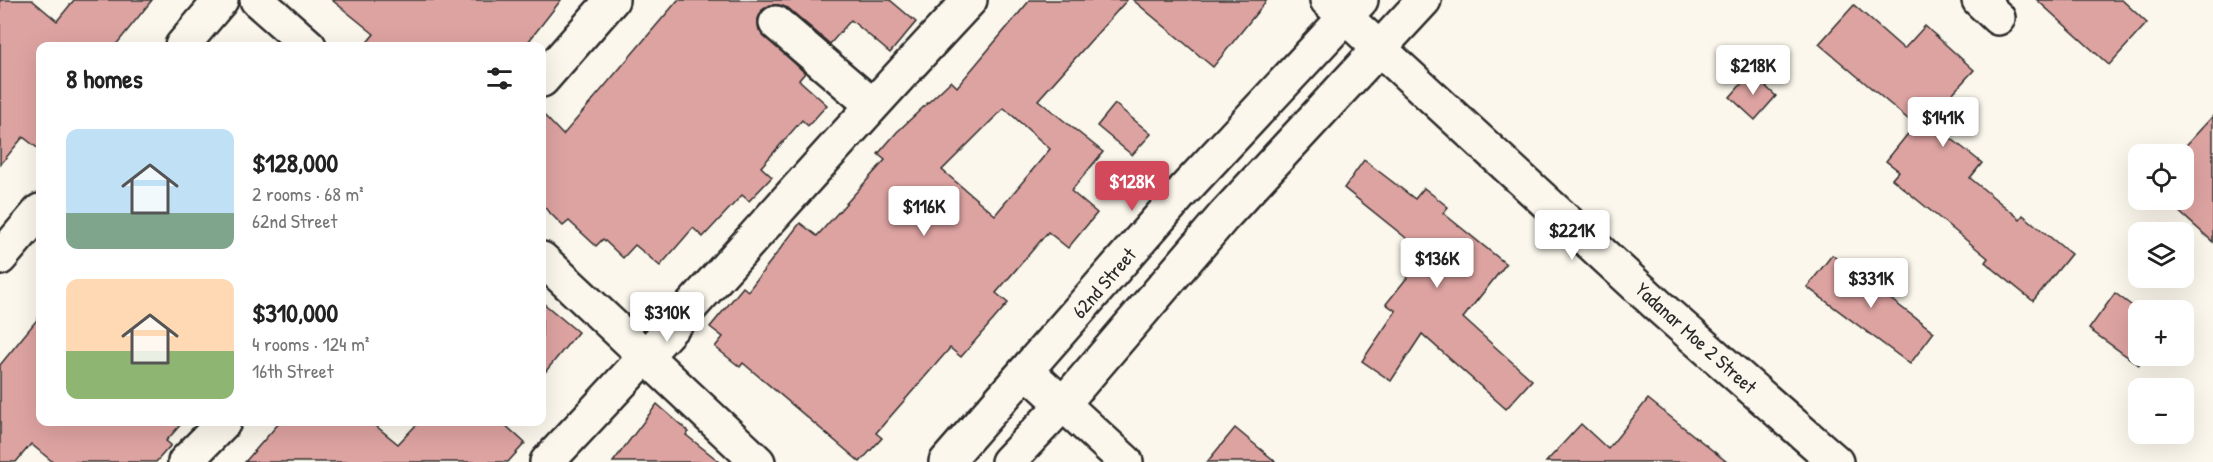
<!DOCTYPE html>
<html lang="en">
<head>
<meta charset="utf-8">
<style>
	:root { --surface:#fff; --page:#f2f2f2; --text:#222; --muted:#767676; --accent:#d1495b }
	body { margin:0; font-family:"Patrick Hand",sans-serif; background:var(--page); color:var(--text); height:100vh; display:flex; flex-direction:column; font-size:22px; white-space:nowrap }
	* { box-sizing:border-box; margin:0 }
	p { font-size:20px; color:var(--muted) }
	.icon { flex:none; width:33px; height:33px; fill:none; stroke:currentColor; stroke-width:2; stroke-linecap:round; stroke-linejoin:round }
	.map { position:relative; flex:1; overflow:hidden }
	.panel { position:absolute; left:36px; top:42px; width:510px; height:384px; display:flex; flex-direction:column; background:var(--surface); border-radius:12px; box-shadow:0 6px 24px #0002 }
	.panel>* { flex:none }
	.fabs { position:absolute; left:2128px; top:144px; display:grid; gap:12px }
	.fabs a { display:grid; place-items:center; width:66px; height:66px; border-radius:12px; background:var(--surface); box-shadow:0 6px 24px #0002; font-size:30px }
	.price { position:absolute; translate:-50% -51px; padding:0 14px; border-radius:6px; background:#fff; color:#222; font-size:20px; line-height:39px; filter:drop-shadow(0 2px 3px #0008) }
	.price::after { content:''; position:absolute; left:50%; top:36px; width:18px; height:14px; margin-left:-9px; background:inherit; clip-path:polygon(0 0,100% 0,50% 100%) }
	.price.active { background:var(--accent); color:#fff }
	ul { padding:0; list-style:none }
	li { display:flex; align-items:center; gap:18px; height:150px; padding:0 30px }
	li span { display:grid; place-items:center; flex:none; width:168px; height:120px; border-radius:12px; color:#555 }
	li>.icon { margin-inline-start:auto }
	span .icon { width:72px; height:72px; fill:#fffc; stroke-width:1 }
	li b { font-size:26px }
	h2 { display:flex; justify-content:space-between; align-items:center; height:72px; padding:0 30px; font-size:26px }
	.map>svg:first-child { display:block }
</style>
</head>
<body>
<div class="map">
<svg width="2213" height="462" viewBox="0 0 2213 462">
	<rect width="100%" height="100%" fill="#fbf7ec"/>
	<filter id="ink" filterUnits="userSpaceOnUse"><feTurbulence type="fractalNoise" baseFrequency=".0167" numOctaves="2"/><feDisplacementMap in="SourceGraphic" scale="12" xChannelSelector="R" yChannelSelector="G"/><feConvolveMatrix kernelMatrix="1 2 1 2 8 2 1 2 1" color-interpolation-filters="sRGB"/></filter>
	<g filter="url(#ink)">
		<g fill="#dda3a1" stroke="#2b2b2b" stroke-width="1.5" fill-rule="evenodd">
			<polygon points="0,0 32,0 57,21 74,0 152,0 115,46 40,46 40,150 23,137 0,165"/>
			<polygon points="332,0 561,0 525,46 364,46 374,34"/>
			<polygon points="678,0 890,0 916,22 890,53 851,20 830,44 788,8 779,5 770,5 762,10 758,19 759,30 805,73 799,80 827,105 808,126 802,120 761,167 772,177 749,201 742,195 703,237 693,228 660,266 635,245 623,258 603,239 596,246 569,221 563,226 542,205 542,113 563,135"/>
			<path d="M1030 0H1127L1038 100 1103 152 1071 191 1097 213 1068 248 1048 232 996 293 1008 303 961 357 950 348 876 433 882 438 860 462 743 363 740 367 715 347 723 337 710 327 743 287 748 291 800 223 817 236 885 160 878 154 897 132 951 81 957 87ZM1004 108 1050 149 995 215 942 170Z"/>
			<polygon points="1133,0 1267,0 1213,67"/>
			<polygon points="2037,0 2122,0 2147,23 2109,65"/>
			<polygon points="1854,5 1904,49 1925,26 1974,70 1928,120 1982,163 1970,178 2020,219 2023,215 2071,254 2033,301 1985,262 1988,258 1892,179 1899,171 1886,161 1915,125 1819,44"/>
			<polygon points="1751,73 1776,96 1755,120 1730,97"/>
			<polygon points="1115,104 1151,134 1132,155 1097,126"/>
			<polygon points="2213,116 2213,242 2166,200 2184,200 2184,154 2178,154"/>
			<polygon points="1364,160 1415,199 1424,188 1448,207 1443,213 1506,264 1463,318 1532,380 1506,409 1422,334 1391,381 1362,361 1396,311 1386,304 1426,254 1344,188"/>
			<polygon points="1832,255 1934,332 1910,364 1807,287"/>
			<polygon points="2115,293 2139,311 2139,365 2089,329"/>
			<polygon points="542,302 578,332 542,376"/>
			<polygon points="40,316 40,422 183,422 166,441 171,445 156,462 53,462 31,444 16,462 0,462 0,365"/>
			<polygon points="1648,399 1727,462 1546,462 1581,424 1608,449"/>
			<polygon points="657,404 689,432 686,435 720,462 613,462"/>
			<polygon points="280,422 371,422 398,444 419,422 502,422 525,443 508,462 245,462"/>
			<polygon points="1235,428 1276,462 1207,462"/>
		</g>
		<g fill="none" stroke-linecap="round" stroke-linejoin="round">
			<g stroke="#2b2b2b" stroke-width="38">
				<g id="street">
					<polyline points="257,0 309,46"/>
					<polyline points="1327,0 1663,310 1836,462"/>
					<polyline points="1979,0 1998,18"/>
					<polyline points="776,23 872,105"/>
					<polyline points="182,46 221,0"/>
					<polyline points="542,80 612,0"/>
					<polyline points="0,258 40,211"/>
					<polyline points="542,259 758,462"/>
					<polyline points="1027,371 1126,462"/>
					<polyline points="185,462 224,422"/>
					<path d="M547 462C691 311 827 152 970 0"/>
				</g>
			</g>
			<g stroke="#2b2b2b" stroke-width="38">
				<g id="secondary">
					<polyline points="946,462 1184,190 1361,0"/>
					<polyline points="1008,462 1063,404 1223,217 1424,0"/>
				</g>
			</g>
			<use href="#street" stroke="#fbf7ec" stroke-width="33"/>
			<use href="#secondary" stroke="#fbf7ec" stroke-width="33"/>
		</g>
	</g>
	<g text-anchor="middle" stroke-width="5" stroke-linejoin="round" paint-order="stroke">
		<g font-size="20" fill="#2b2b2b" stroke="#fbf7ec">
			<text transform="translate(1104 283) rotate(-49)" y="7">62nd Street</text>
			<text transform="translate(1696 338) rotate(42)" y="7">Yadanar Moe 2 Street</text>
		</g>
	</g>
</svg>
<div class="fabs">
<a><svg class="icon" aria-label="locate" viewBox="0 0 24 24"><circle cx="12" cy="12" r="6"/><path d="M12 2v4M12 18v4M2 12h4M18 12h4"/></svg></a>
<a><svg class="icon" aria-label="layers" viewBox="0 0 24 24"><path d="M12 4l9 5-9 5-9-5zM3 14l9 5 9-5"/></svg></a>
<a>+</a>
<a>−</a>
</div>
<b class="price" style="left:1753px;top:96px">$218K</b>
<b class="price" style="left:1943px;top:148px">$141K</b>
<b class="price active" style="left:1132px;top:212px">$128K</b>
<b class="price" style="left:924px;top:237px">$116K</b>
<b class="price" style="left:1572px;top:261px">$221K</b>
<b class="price" style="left:1437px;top:289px">$136K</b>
<b class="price" style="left:1871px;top:309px">$331K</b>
<b class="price" style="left:667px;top:343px">$310K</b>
<section class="panel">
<h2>8 homes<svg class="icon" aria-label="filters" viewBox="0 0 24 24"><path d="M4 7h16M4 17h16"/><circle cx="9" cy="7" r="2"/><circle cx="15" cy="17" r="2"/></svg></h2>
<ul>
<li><span style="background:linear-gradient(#bfe0f5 70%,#7fa58c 0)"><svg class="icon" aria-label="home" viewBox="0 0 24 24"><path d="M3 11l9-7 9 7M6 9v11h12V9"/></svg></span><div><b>$128,000</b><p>2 rooms · 68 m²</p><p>62nd Street</p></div></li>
<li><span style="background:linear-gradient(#ffd9b3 60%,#8fb573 0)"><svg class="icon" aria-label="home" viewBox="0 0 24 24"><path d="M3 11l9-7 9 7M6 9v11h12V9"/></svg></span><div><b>$310,000</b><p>4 rooms · 124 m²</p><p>16th Street</p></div></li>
</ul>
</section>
</div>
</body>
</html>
